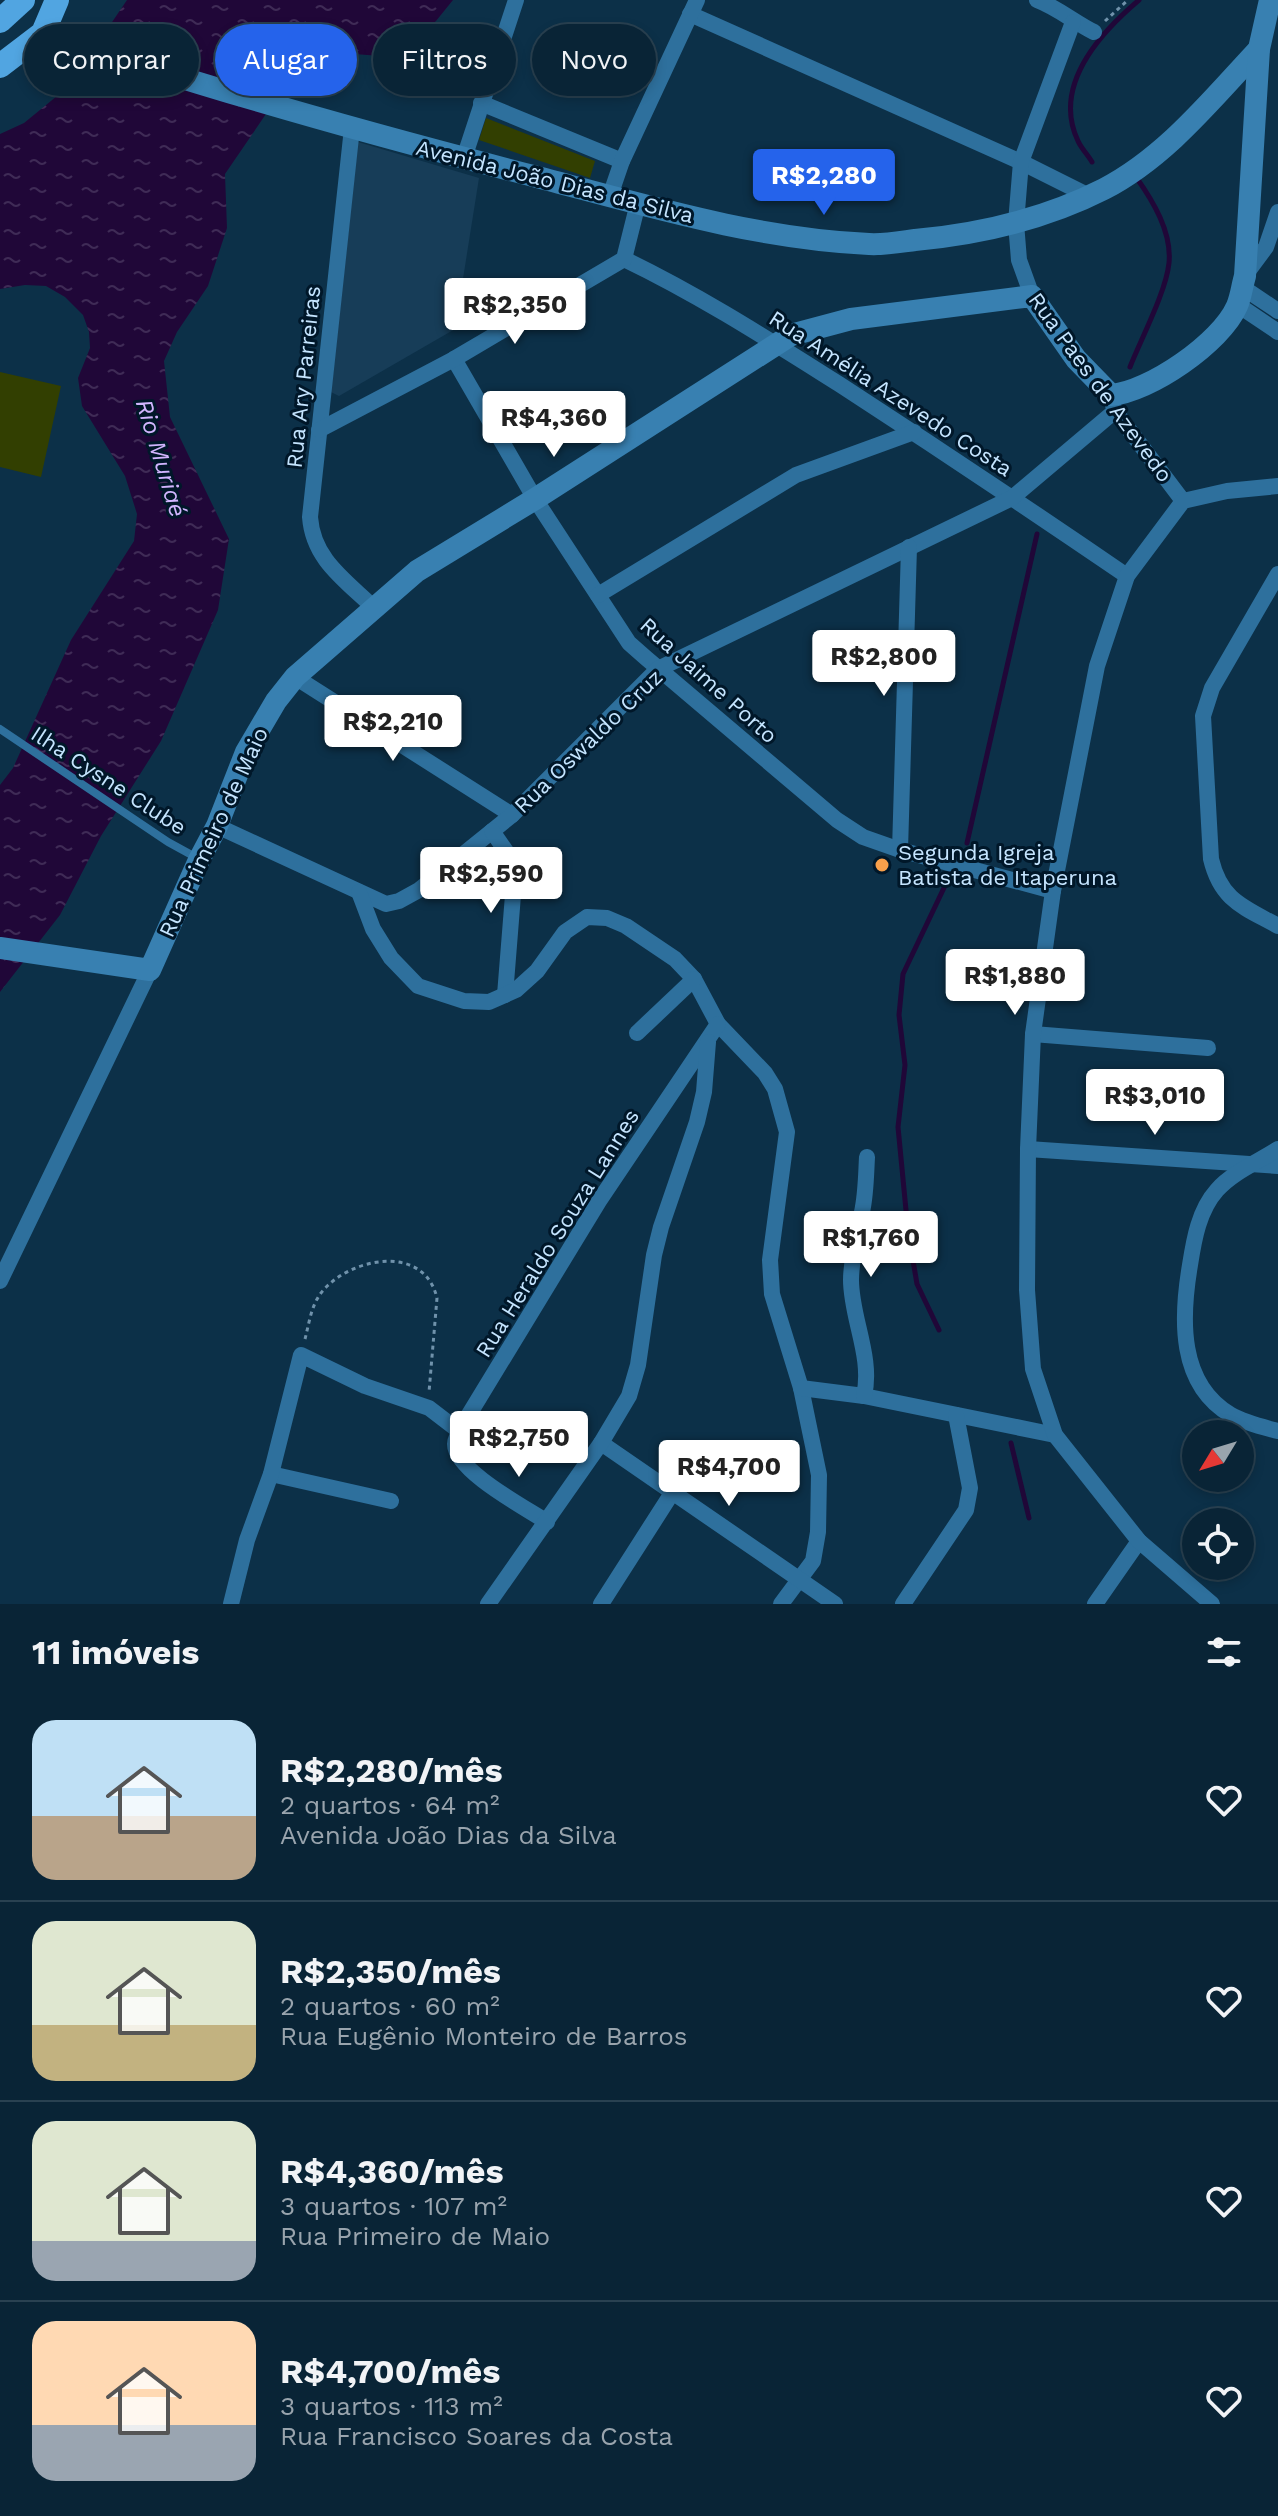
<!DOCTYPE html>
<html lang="pt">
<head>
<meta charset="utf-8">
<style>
	:root { --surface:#092436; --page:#122c3e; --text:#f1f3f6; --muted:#99a4ad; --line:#294151; --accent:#2563eb }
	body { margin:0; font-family:"Work Sans",sans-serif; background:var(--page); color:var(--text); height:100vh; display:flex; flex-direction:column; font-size:30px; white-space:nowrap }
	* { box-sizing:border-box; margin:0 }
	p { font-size:26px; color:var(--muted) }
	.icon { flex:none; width:44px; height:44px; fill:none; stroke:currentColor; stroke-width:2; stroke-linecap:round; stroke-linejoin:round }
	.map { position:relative; height:1604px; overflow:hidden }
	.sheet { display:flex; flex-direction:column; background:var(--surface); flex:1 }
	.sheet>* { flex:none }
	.banner { position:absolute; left:24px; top:24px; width:800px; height:72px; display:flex; gap:16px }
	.needle { width:52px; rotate:232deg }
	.buttons { position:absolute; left:1182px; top:1420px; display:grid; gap:16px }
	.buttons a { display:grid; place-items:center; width:72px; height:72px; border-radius:50%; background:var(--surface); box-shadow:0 4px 12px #0003,0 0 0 2px var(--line); font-size:40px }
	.price { position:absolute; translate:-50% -68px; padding:0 18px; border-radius:8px; background:#fff; color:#222; font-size:26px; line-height:52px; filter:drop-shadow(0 2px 4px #0008) }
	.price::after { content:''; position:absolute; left:50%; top:48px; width:24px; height:18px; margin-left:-12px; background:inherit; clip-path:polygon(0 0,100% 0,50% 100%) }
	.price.active { background:var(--accent); color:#fff }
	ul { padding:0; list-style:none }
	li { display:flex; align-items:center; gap:24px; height:200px; padding:0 32px }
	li+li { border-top:2px solid var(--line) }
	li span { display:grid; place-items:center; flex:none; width:224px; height:160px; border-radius:24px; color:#555 }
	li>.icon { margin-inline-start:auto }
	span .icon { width:96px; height:96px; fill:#fffc; stroke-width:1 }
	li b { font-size:34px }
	h2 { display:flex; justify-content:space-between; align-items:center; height:96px; padding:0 32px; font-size:34px }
	.pill { padding:0 28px; border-radius:36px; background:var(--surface); box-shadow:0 4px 12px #0003,0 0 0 2px var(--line); font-size:28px; line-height:72px }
	.pill.active { background:var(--accent); color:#fff }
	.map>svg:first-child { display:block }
</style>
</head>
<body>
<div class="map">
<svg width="1278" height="1604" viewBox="0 0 1278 1604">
	<defs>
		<pattern id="water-ripples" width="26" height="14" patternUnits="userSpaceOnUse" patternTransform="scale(2)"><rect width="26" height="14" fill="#200738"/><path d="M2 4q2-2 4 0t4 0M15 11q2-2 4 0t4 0" fill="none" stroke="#3f2b56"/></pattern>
	</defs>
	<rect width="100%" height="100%" fill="#0c3048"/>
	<polygon fill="#173d58" points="358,142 479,178 455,329 339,396 331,392"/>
	<g fill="#323f01">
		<polygon points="486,118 595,161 590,178 479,140"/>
		<polygon points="0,372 61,386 41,477 0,467"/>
	</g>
	<polygon fill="url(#water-ripples)" points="127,0 453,0 436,21 418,37 380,56 329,52 301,66 288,77 279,95 225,174 227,228 208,286 177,332 164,361 170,417 229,539 218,610 161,741 101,836 60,915 0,992 0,785 13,768 71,640 134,541 137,514 125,476 82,406 78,378 90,348 89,332 83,315 65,297 46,286 25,285 0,289 0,134 24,123 68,87"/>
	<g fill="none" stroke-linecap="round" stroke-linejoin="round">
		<g stroke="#200738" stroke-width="5">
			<path d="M1092 162C1088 155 1081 148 1078 141 1052 86 1100 33 1139 0"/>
			<path d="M1130 367C1141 339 1166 292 1169 263 1172 232 1153 201 1136 177"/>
			<polyline points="967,843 1037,534"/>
			<polyline points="939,1330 917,1284 908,1231 898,1127 905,1065 899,1015 903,974 952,871"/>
			<polyline points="1011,1443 1029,1518"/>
		</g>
		<g stroke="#7092ab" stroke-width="3" stroke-dasharray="4 4" stroke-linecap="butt">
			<polyline points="1105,21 1128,0"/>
			<path d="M305 1339C309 1324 311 1306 321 1293 349 1257 424 1243 437 1298L429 1392"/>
		</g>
		<polyline stroke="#2e709d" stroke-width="8" points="0,729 168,842 199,859"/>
		<g stroke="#2e709d" stroke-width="16">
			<path d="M1037 0C1058 8 1074 22 1094 32"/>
			<polyline points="690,14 1021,162 1089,196"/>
			<polyline points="481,103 622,161"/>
			<path d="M352 128 310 517C313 559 344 579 373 607"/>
			<polyline points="464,158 516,0"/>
			<polyline points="610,196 622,161 697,0"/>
			<path d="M624 259C699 295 769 340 839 384 936 447 1032 511 1127 576"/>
			<polyline points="1246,274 1266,247 1278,212"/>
			<polyline points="1242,287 1278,311"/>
			<polyline points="1032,296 1019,260 1016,223 1021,162 1073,22"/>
			<polyline points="1238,305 1278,332"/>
			<polyline points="454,359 535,499 629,643 646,658 837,820 863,837 900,850 1053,891"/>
			<polyline points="1112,402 1115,411 1183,501"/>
			<polyline points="319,430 454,359 624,259 638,203"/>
			<path d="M1278 574 1212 688 1203 716 1211 859C1221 901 1244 907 1278 926"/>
			<polyline points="598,595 796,475 914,432"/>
			<polyline points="295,677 512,815"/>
			<polyline points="217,826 386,904 399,901 419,890 512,815 658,669 1012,498 1115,411"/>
			<polyline points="492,831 510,857 515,870 505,995"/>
			<polyline points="900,850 909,547"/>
			<polyline points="359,892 373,929 391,958 418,986 464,1001 489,1002 516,990 537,971 565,932 587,917 607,918 626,926 675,959 694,979 718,1024 765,1073 775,1089 787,1132 770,1260 772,1294 801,1388 819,1475 818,1532 813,1561 781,1604"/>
			<polyline points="637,1033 694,979"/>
			<polyline points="1033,1034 1208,1048"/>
			<polyline points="1028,1149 1278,1166"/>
			<path d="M1278 1149C1258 1162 1233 1172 1217 1190 1199 1210 1194 1239 1190 1265 1181 1318 1178 1384 1231 1415 1245 1423 1263 1427 1278 1431"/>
			<polyline points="0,1281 150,970"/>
			<polyline points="801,1388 864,1396 1055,1435"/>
			<path d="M864 1396C873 1357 851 1318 851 1280 851 1258 858 1234 862 1212 866 1194 866 1175 867 1157"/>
			<polyline points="601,1443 835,1604"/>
			<polyline points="271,1474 391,1501"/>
			<path d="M547 1522C526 1508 455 1471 455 1444 455 1439 458 1436 459 1431L599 1201 718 1024"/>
			<polyline points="231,1604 247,1540 271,1474 301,1355 365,1386 429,1408 459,1431"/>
			<polyline points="488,1604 601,1443 629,1396 638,1365 654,1255 661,1227 697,1122 704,1092 708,1042"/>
			<polyline points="601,1604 672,1493"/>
			<polyline points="903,1604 966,1510 970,1488 956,1415"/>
			<polyline points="1095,1604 1139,1541"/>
			<polyline points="1212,1604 1139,1541 1055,1435 1033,1369 1027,1290 1028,1149 1033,1034 1053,891 1097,666 1127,576 1183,501 1227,491 1278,486"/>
		</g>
		<g stroke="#3880b1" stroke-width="22">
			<path d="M43 33C207 89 373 135 541 178 648 206 757 239 869 244 884 245 900 242 915 240 980 234 1045 219 1104 189 1166 157 1212 99 1259 49"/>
			<path d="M0 948 150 970 199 860 217 826 246 752 276 701 295 677 417 571 535 499 791 335 851 319 1032 296 1076 359 1111 395C1149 392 1221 343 1237 306 1241 297 1242 286 1245 276L1259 49 1270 0"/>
		</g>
		<g stroke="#51a5e1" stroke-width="24">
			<polyline points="0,21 23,0"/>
			<polyline points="0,66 43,33 57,0"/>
		</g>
	</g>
	<circle fill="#f8a04b" stroke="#001729" stroke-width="3" cx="882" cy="865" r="8"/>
	<g text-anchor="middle" stroke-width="6" stroke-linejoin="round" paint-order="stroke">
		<g font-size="22" fill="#c5e5ff" stroke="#001729">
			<text transform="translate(555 181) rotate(14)" y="8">Avenida João Dias da Silva</text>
			<text transform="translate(303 377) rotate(-84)" y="8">Rua Ary Parreiras</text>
			<text transform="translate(1101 387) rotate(54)" y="8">Rua Paes de Azevedo</text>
			<text transform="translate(891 393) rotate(33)" y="8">Rua Amélia Azevedo Costa</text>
			<text transform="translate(709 680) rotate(42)" y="8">Rua Jaime Porto</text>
			<text transform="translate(588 741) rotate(-44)" y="8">Rua Oswaldo Cruz</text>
			<text transform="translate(109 780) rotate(33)" y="8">Ilha Cysne Clube</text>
			<text transform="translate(213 832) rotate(-65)" y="8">Rua Primeiro de Maio</text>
			<text transform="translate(557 1233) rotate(-58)" y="8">Rua Heraldo Souza Lannes</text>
		</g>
		<g font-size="22" fill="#c5e5ff" stroke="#001729" text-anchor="start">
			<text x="898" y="860">Segunda Igreja<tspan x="898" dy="25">Batista de Itaperuna</tspan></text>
		</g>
		<g font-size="24" font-style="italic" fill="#d1b4fe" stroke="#001729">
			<text transform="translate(161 458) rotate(73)" y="8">Rio Muriaé</text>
		</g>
	</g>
</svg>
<div class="buttons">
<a><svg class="needle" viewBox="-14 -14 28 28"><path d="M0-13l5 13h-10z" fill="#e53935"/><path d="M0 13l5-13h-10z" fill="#99a4ad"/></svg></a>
<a><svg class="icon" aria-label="locate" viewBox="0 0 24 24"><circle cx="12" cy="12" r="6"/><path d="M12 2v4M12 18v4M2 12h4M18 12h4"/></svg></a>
</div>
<b class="price active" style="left:824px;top:217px">R$2,280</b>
<b class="price" style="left:515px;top:346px">R$2,350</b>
<b class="price" style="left:554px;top:459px">R$4,360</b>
<b class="price" style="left:884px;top:698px">R$2,800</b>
<b class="price" style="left:393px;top:763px">R$2,210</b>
<b class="price" style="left:491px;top:915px">R$2,590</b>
<b class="price" style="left:1015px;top:1017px">R$1,880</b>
<b class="price" style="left:1155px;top:1137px">R$3,010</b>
<b class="price" style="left:871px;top:1279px">R$1,760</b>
<b class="price" style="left:519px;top:1479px">R$2,750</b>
<b class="price" style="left:729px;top:1508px">R$4,700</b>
<div class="banner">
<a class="pill">Comprar</a>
<a class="pill active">Alugar</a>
<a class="pill">Filtros</a>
<a class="pill">Novo</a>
</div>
</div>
<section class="sheet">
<h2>11 imóveis<svg class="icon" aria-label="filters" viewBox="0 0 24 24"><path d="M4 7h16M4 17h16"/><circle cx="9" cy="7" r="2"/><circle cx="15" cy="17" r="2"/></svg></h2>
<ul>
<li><span style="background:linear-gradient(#bfe0f5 60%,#b9a48a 0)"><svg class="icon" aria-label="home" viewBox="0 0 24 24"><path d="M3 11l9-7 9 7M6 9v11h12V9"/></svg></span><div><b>R$2,280/mês</b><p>2 quartos · 64 m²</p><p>Avenida João Dias da Silva</p></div><svg class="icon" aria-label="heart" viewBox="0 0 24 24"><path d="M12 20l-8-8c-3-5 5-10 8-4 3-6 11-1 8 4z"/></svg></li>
<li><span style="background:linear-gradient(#dfe7d0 65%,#c2b280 0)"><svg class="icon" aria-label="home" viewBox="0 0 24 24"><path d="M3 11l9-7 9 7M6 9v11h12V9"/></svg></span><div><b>R$2,350/mês</b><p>2 quartos · 60 m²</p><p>Rua Eugênio Monteiro de Barros</p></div><svg class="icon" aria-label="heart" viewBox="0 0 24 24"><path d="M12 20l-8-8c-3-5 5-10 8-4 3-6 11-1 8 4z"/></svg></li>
<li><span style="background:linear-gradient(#dfe7d0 75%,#9aa5b1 0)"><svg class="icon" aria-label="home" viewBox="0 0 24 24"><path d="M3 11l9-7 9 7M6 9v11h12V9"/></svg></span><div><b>R$4,360/mês</b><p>3 quartos · 107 m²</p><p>Rua Primeiro de Maio</p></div><svg class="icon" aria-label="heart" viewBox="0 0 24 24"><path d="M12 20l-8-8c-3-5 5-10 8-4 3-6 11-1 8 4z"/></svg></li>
<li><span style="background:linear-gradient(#ffd9b3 65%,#9aa5b1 0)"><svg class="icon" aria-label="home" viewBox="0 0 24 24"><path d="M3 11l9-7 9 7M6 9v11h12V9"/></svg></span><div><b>R$4,700/mês</b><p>3 quartos · 113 m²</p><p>Rua Francisco Soares da Costa</p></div><svg class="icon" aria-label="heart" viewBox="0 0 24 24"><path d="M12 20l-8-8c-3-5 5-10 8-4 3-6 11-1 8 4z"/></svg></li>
</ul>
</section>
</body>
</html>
